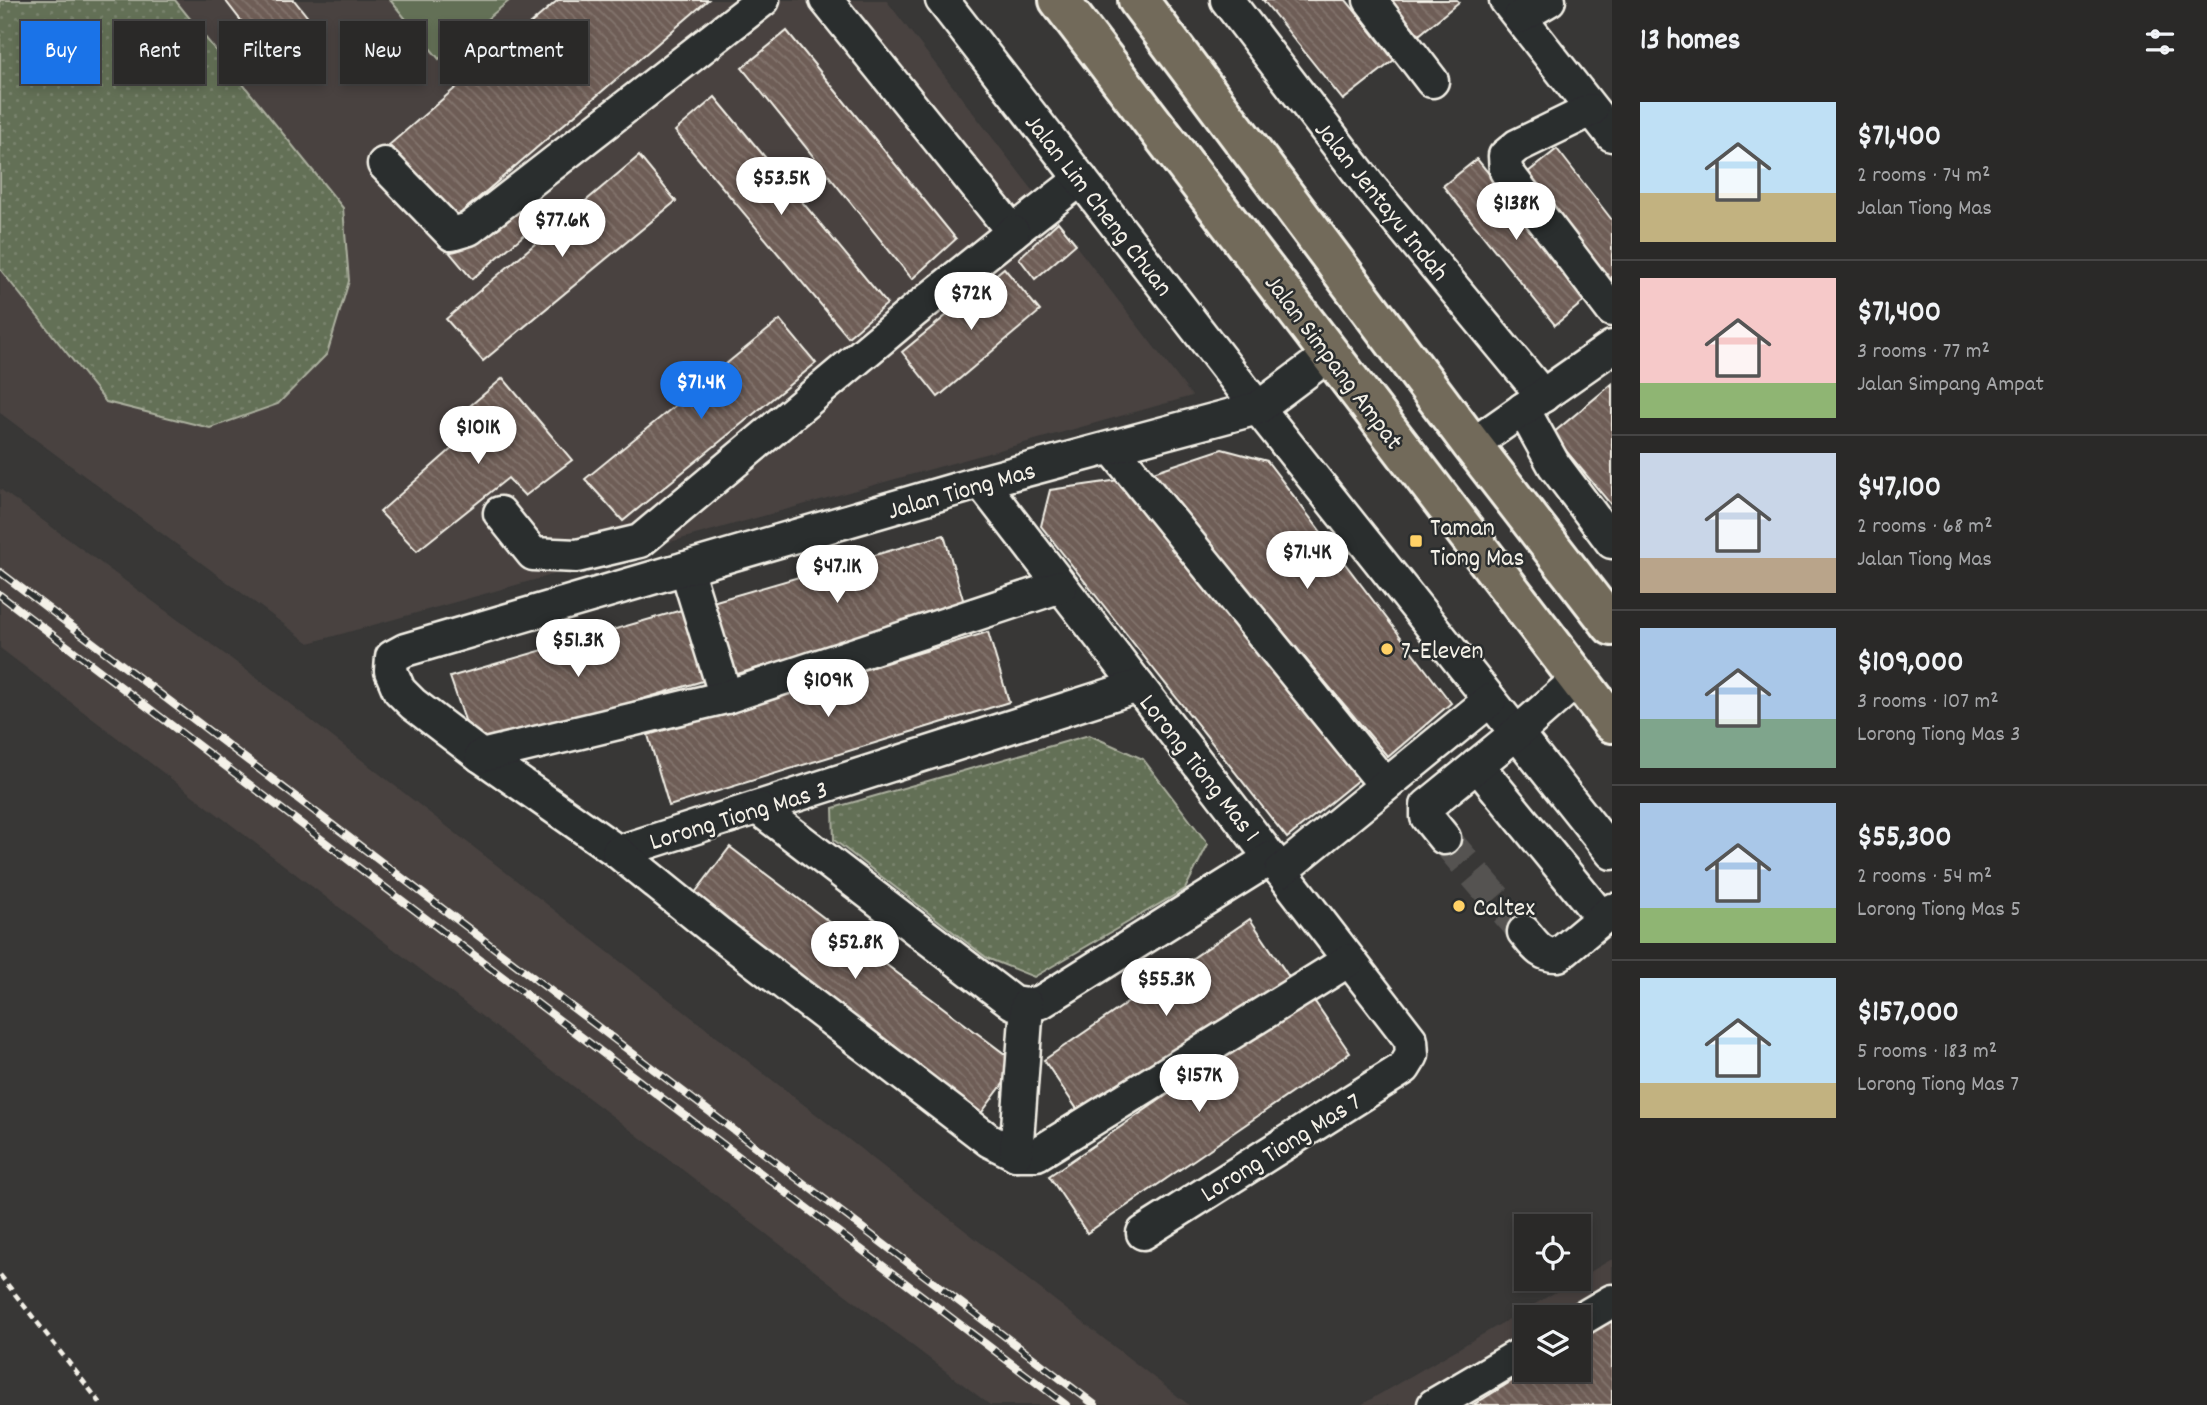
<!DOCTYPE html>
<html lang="en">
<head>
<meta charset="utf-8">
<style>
	:root { --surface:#2a2928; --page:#363534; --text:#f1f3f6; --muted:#a5a6a8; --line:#464545; --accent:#1a73e8 }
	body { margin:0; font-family:Dekko,sans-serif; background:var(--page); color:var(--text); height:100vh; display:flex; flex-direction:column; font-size:26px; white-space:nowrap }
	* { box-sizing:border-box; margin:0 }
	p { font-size:23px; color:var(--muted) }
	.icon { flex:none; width:38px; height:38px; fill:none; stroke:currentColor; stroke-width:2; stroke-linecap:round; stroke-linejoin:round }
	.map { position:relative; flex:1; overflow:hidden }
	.sheet { display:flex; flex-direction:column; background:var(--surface); width:595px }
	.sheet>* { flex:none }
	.hud { position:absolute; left:21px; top:21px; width:665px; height:63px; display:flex; gap:14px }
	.tools { position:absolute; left:1514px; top:1214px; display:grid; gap:14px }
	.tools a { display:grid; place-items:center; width:77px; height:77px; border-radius:0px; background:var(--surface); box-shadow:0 4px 10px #0003,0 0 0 2px var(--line); font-size:35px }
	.price { position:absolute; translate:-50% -60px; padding:0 16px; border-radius:24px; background:#fff; color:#222; font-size:23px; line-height:46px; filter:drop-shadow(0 2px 4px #0008) }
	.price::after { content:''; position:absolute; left:50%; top:42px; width:21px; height:16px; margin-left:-10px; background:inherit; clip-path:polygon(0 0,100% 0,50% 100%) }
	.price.current { background:var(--accent); color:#fff }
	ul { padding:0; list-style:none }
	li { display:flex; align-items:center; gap:21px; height:175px; padding:0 28px }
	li+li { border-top:2px solid var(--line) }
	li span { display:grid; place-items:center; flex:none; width:196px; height:140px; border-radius:0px; color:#555 }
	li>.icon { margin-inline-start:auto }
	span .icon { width:84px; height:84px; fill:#fffc; stroke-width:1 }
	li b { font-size:30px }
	h2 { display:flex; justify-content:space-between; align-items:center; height:84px; padding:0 28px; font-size:30px }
	.tag { padding:0 24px; border-radius:0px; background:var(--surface); box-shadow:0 4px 10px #0003,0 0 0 2px var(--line); font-size:24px; line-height:63px }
	.tag.current { background:var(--accent); color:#fff }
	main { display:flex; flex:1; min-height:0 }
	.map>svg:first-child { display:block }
</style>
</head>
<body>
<main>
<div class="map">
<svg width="1612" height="1405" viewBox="0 0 1612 1405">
	<defs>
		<pattern id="grass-dots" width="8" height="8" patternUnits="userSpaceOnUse" patternTransform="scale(1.75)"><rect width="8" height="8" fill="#636f56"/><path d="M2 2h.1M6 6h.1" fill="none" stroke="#7a846e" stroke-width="1.8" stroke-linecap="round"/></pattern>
		<pattern id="building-back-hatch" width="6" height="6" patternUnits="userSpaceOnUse" patternTransform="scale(1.75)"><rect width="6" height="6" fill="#6e5d56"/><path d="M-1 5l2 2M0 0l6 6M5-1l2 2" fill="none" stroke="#83756e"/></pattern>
	</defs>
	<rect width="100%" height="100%" fill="#383736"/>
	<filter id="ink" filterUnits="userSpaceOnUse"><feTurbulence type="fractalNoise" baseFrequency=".0143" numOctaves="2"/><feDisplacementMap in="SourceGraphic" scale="14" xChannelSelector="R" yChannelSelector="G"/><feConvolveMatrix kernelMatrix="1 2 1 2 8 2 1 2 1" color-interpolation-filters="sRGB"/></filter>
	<g filter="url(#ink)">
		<g fill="#484240" fill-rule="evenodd">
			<polygon points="0,0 886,0 1192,396 309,643 0,413"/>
			<polygon points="0,489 245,669 1189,1405 990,1405 0,648"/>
			<path d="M1612 1259V1405H1361L1578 1279ZM1526 1318H1578V1370H1526Z"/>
		</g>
		<g fill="url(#grass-dots)" stroke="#acb09f" stroke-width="2">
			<polygon points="0,0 175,0 343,208 349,281 327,354 278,404 210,428 106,402 0,269"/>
			<polygon points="1089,735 1143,759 1208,844 1185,889 1034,977 987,958 834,840 833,808"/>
		</g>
		<polygon fill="#636f56" stroke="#acb09f" stroke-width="2" points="390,0 510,0 439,59"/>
		<g fill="url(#building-back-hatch)" stroke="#f4f1e8" stroke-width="2">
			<polygon points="225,0 294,0 322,35 279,70"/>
			<polygon points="558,0 708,0 454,219 389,145"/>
			<polygon points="1263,0 1346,0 1394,60 1343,100"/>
			<polygon points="1391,0 1457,0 1459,2 1419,35"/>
			<polygon points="787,31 956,239 912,279 742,68"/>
			<polygon points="715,97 887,304 848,337 675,131"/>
			<polygon points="1557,149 1612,220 1612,291 1522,177"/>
			<polygon points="639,156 676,201 483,361 446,319"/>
			<polygon points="1477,159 1589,297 1555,325 1443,186"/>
			<polygon points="529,191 550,213 472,279 450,253"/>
			<polygon points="1058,222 1076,244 1035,279 1019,258"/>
			<polygon points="1004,268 1040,311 938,397 902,352"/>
			<polygon points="780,320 816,363 623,521 585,479"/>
			<polygon points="503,378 572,460 525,496 508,478 417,551 380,512 472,431 458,416"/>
			<polygon points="1612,384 1612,506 1552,434"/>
			<polygon points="1222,449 1267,461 1451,703 1388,757 1150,473"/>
			<polygon points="1126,479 1359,779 1287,838 1041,526 1050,490"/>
			<polygon points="944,535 965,606 734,675 709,603"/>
			<polygon points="685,609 706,680 475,749 450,677"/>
			<polygon points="988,632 1009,702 669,806 648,735"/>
			<polygon points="730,847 1018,1064 979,1116 691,898"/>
			<polygon points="1250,919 1289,977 1083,1118 1044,1060"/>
			<polygon points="1311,996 1350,1053 1087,1233 1049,1176"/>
			<polygon points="1612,1320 1612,1405 1473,1405 1530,1370 1578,1370 1578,1341"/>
		</g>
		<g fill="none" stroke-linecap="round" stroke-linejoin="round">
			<polyline stroke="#545351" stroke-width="32" stroke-dasharray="32 16" stroke-linecap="butt" points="1444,838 1524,932"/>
			<g stroke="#f4f1e8" stroke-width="37">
				<g id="minor">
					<polyline points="826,0 1013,232 1081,179"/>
					<polyline points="942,0 1258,408 1612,853"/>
					<polyline points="1227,0 1370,187 1543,396"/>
					<polyline points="1370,0 1432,81"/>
					<polyline points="1506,0 1612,135"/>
					<polyline points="1520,17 1549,0"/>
					<polyline points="1591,110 1517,146 1505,156 1506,171 1612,310"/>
					<polyline points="384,164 452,234 469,229 763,0"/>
					<polyline points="1523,409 1554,465 1612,542"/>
					<polyline points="1472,445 1612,347"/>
					<polyline points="1112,448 1385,785"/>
					<polyline points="981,482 1411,1040 1412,1055 1404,1068 1143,1233"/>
					<polyline points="500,513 533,554 577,556 640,541 913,312 1013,232"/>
					<polyline points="686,568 726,697"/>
					<polyline points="1138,686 618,852 481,756 413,704 399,690 391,671 392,657 405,650 981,482 1258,408 1330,354"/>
					<polyline points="481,756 726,697 1061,586"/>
					<polyline points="1477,765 1602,918"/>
					<polyline points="758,808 1013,1003 1027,1005 1041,1002 1271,858"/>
					<polyline points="1444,838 1427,817 1427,806 1518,732 1578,679"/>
					<polyline points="618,852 717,932 990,1141 1016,1154 1037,1154 1349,960"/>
					<polyline points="1281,871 1490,700"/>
					<path d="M1524 932C1534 944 1541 956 1558 955L1612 910"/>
					<polyline points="1016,1154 1027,1005"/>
					<polyline points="1578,1321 1612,1301"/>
					<polyline points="1434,1405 1526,1351"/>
				</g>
			</g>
			<g stroke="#f4f1e8" stroke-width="44">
				<g id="highway">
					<polyline points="1059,0 1612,723"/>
					<polyline points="1138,0 1472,445 1612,626"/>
				</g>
			</g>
			<polyline stroke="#f4f1e8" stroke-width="4.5" stroke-dasharray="7 5" stroke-linecap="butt" points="0,1275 102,1405"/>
			<use href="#minor" stroke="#2a2d2e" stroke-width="32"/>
			<use href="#highway" stroke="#726b5a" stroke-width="38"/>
			<g stroke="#f4f1e8" stroke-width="8">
				<g id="rail">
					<polyline points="0,572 1095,1405"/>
					<polyline points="0,595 1066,1405"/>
				</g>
			</g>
			<use href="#rail" stroke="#2a2d2e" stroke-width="5" stroke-dasharray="16" stroke-linecap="butt"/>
		</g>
	</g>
	<g fill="#ffd166" stroke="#2a2d2e" stroke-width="2.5">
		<rect x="1409" y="534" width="14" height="14" rx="3.5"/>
		<circle cx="1387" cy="649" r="7"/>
		<circle cx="1459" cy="906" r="7"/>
	</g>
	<g text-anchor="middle" stroke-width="5" stroke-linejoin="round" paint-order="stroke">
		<g font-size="26" fill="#f4f1e8" stroke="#2a2d2e">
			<text transform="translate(1383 200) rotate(51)" y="9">Jalan Jentayu Indah</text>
			<text transform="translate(1100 204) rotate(52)" y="9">Jalan Lim Cheng Chuan</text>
			<text transform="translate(1335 361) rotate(53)" y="9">Jalan Simpang Ampat</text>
			<text transform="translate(961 489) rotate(-16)" y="9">Jalan Tiong Mas</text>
			<text transform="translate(1201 767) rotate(52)" y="9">Lorong Tiong Mas 1</text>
			<text transform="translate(738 814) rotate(-17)" y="9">Lorong Tiong Mas 3</text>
			<text transform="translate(1280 1146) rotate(-32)" y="9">Lorong Tiong Mas 7</text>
		</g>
		<g font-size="26" fill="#f4f1e8" stroke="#2a2d2e" text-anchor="start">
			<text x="1430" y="535">Taman<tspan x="1430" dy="30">Tiong Mas</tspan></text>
			<text x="1401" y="658">7-Eleven</text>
			<text x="1473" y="915">Caltex</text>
		</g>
	</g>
</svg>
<div class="tools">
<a><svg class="icon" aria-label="locate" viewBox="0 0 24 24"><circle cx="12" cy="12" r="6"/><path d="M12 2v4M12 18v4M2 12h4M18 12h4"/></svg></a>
<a><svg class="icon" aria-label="layers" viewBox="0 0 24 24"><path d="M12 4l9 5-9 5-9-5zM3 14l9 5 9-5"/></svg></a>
</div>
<b class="price" style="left:781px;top:217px">$53.5K</b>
<b class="price" style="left:1516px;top:242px">$138K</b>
<b class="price" style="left:562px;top:259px">$77.6K</b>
<b class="price" style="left:971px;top:332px">$72K</b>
<b class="price current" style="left:701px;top:421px">$71.4K</b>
<b class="price" style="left:478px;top:466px">$101K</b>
<b class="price" style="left:1307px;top:591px">$71.4K</b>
<b class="price" style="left:837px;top:605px">$47.1K</b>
<b class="price" style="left:578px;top:679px">$51.3K</b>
<b class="price" style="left:828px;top:719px">$109K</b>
<b class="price" style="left:855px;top:981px">$52.8K</b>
<b class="price" style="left:1166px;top:1018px">$55.3K</b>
<b class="price" style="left:1199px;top:1114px">$157K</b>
<div class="hud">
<a class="tag current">Buy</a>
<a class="tag">Rent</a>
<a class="tag">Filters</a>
<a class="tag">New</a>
<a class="tag">Apartment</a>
</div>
</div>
<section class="sheet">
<h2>13 homes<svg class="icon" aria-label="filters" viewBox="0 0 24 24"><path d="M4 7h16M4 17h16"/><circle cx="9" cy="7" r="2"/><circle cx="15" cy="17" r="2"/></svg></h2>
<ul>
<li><span style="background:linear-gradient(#bfe0f5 65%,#c2b280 0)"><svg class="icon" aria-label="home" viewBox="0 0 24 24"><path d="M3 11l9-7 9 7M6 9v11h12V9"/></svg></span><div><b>$71,400</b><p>2 rooms · 74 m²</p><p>Jalan Tiong Mas</p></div></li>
<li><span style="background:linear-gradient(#f6c9c9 75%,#8fb573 0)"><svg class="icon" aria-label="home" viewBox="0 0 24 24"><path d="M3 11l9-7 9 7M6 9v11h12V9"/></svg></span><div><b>$71,400</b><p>3 rooms · 77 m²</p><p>Jalan Simpang Ampat</p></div></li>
<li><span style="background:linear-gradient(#c9d6e8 75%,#b9a48a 0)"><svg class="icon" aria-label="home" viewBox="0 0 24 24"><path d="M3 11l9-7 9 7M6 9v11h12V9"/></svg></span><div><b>$47,100</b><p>2 rooms · 68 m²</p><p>Jalan Tiong Mas</p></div></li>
<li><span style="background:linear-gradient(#a9c7e8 65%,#7fa58c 0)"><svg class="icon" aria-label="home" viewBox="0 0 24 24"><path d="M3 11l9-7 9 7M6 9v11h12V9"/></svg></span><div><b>$109,000</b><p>3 rooms · 107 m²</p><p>Lorong Tiong Mas 3</p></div></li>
<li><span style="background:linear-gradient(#a9c7e8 75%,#8fb573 0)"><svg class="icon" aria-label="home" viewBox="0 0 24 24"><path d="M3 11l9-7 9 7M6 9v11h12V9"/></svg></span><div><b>$55,300</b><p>2 rooms · 54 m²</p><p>Lorong Tiong Mas 5</p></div></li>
<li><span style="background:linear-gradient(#bfe0f5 75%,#c2b280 0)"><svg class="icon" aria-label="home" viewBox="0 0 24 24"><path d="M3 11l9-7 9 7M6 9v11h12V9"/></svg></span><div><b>$157,000</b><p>5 rooms · 183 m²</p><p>Lorong Tiong Mas 7</p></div></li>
</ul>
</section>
</main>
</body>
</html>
